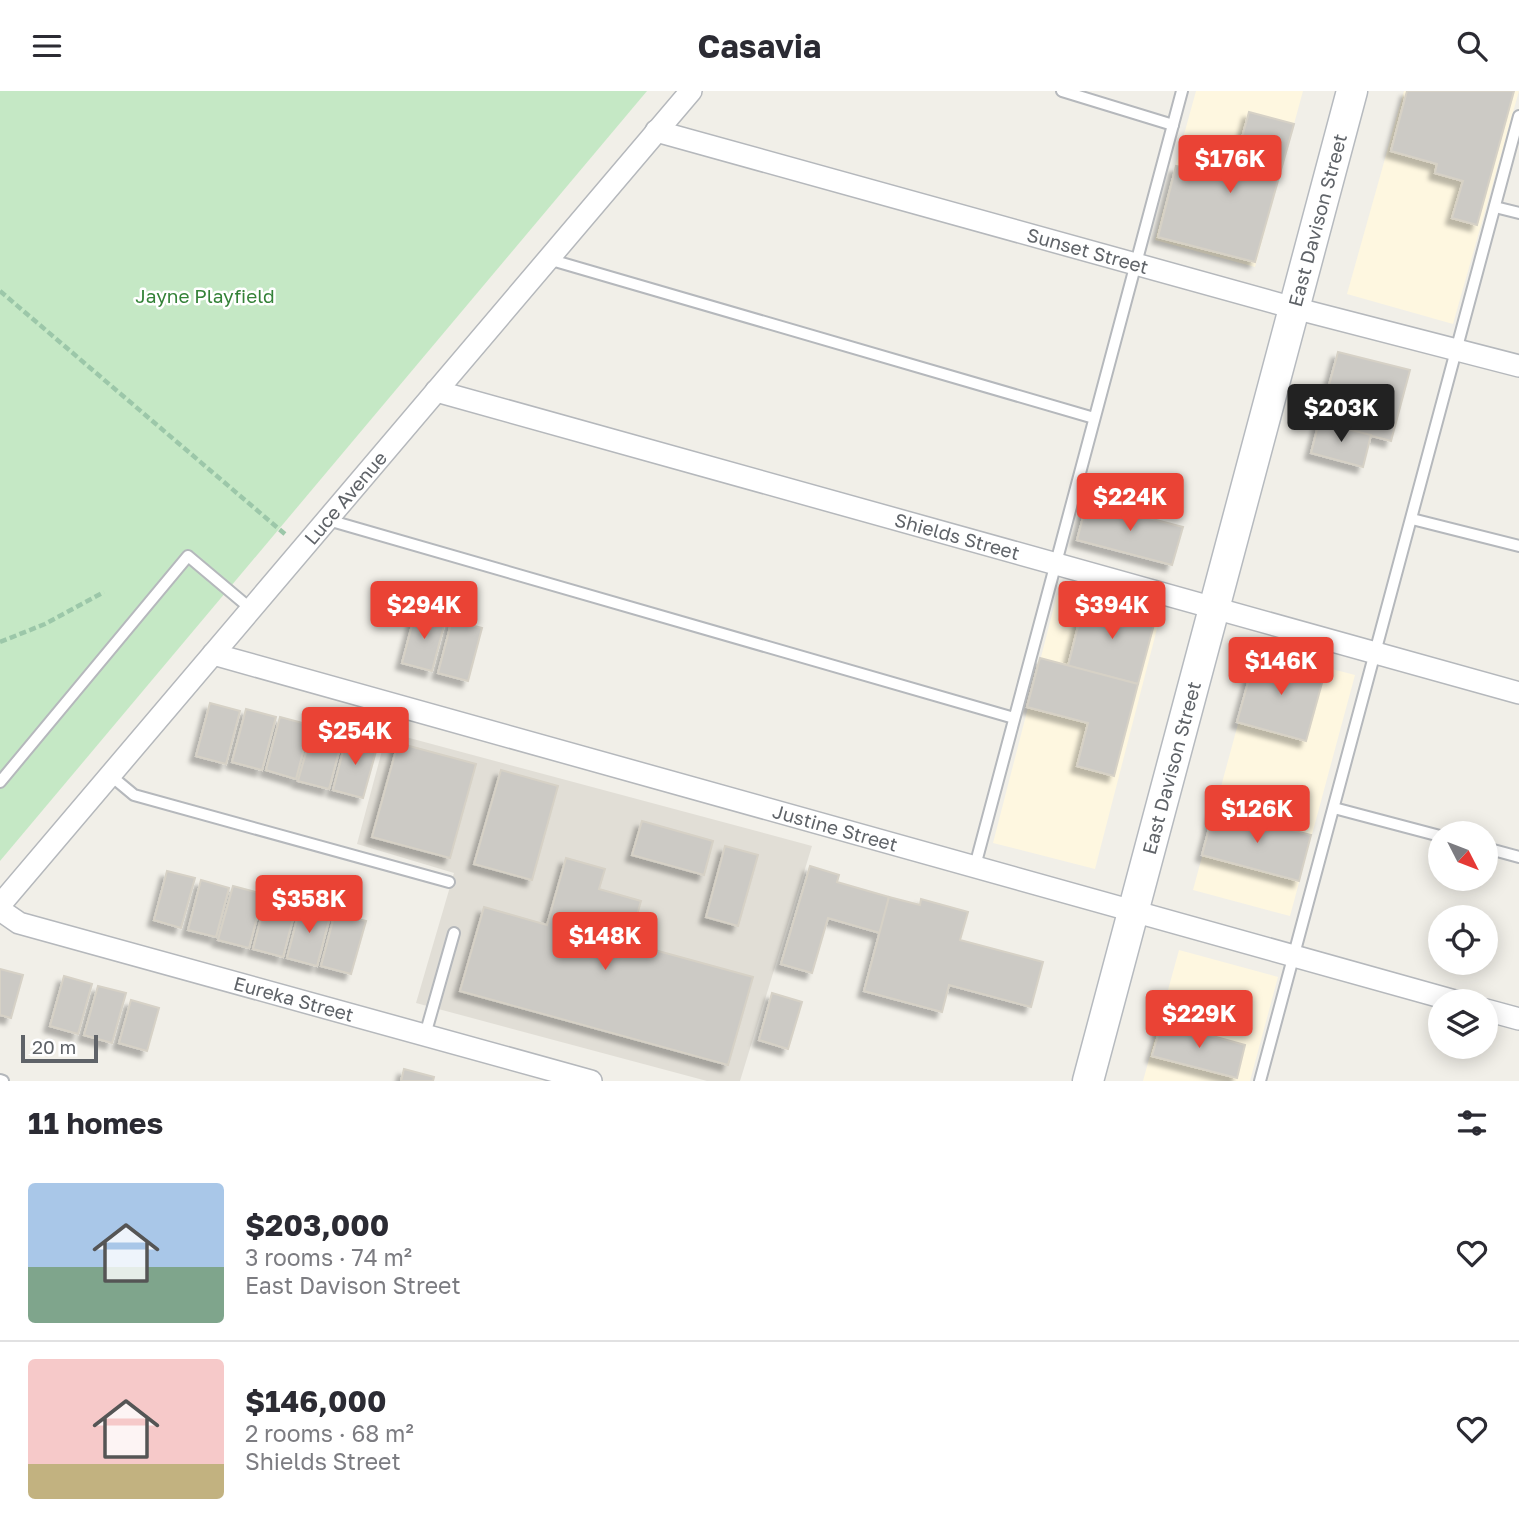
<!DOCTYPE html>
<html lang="en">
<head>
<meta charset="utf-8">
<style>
	:root { --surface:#fff; --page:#f7f7f7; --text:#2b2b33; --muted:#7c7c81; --line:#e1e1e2; --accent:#ea4335 }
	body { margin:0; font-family:"Golos Text",sans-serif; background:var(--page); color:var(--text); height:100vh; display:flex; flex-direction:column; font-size:26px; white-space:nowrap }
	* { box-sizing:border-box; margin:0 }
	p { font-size:23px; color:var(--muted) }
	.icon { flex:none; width:38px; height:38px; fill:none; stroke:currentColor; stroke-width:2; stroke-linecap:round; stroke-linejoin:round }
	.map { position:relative; height:990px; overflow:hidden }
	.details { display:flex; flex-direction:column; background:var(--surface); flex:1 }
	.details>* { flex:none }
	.needle { width:46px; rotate:132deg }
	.fabs { position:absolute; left:1428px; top:730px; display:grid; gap:14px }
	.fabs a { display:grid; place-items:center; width:70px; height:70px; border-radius:50%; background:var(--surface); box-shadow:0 4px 18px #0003; font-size:35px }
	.scale { position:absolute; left:21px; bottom:18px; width:77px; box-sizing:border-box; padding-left:7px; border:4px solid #5f6368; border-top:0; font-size:19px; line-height:24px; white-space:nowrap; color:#5f6368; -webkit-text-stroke:5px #fff; paint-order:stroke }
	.price { position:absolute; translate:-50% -60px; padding:0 16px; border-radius:7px; background:var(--accent); color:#fff; font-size:23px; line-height:46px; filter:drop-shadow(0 2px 4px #0008) }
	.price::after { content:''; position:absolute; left:50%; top:42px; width:21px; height:16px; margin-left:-10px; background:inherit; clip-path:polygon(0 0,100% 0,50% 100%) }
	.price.current { background:#222; color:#fff }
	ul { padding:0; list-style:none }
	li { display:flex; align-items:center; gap:21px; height:175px; padding:0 28px }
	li+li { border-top:2px solid var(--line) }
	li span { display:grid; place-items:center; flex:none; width:196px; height:140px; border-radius:7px; color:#555 }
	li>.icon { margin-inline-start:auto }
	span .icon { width:84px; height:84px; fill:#fffc; stroke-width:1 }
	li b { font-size:30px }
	h2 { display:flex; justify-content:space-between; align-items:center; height:84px; padding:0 28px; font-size:30px }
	header { display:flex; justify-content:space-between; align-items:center; height:91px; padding:0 28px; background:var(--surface); font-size:32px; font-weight:700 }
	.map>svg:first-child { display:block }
</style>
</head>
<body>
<header><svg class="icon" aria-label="menu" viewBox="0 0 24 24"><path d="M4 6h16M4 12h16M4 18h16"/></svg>Casavia<svg class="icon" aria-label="search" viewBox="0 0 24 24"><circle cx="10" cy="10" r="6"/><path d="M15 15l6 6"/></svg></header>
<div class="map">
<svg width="1519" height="990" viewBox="0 0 1519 990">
	<defs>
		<filter id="shadow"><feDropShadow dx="-6" dy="6" stdDeviation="2" flood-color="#0004"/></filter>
	</defs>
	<rect width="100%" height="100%" fill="#f1efe8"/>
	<g fill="#fef7e0">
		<polygon points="1196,0 1303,0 1255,176 1155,149"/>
		<polygon points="1404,0 1519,0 1453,233 1347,203"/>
		<polygon points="1057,504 1159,530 1095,778 993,752"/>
		<polygon points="1258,559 1355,584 1290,825 1193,799"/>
		<polygon points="1179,859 1278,886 1250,990 1143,990"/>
	</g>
	<polygon fill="#e1ded6" points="387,641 812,755 740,990 707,990 416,912 454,782 357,753"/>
	<polygon fill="#c5e8c5" points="0,0 647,0 0,770"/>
	<g fill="#cccac5" stroke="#d6d1c6" stroke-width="2" filter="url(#shadow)">
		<polygon points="1407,0 1514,0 1477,134 1452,127 1463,90 1435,82 1437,73 1391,60"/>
		<polygon points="1249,21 1294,33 1255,171 1158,146 1176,75 1231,87"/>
		<polygon points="1338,261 1410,279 1391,350 1319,331"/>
		<polygon points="1319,331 1371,344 1363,376 1311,362"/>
		<polygon points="1087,411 1183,436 1172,474 1077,449"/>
		<polygon points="1085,508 1156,526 1138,593 1068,575"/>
		<polygon points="416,519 446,527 432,580 402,572"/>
		<polygon points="452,529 482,537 468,590 438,582"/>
		<polygon points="1256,563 1325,581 1306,650 1237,631"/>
		<polygon points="1040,567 1138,593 1114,685 1077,675 1088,632 1027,616"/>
		<polygon points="210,612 240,620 226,673 196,665"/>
		<polygon points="246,618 276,626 262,679 232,671"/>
		<polygon points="280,626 310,634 296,688 266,679"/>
		<polygon points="313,637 343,645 329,698 298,690"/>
		<polygon points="347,645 378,653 363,707 333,699"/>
		<polygon points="398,652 476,673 450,767 372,746"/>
		<polygon points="501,679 558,695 532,789 474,773"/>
		<polygon points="1214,719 1311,744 1299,790 1202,764"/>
		<polygon points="642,730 713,750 704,784 632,764"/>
		<polygon points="725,755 758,764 738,835 706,826"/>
		<polygon points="566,767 605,778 599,798 641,810 629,852 753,886 728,974 460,900 484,816 547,834"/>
		<polygon points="810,775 839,784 837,791 889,806 880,842 828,827 812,882 781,873"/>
		<polygon points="167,780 195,787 181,837 154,829"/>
		<polygon points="201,789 229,797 216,846 188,839"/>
		<polygon points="233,795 263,803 249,857 218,849"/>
		<polygon points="267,804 297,812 283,866 253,858"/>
		<polygon points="889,806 920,814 921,808 968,821 960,849 1043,871 1031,916 949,894 942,921 864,900"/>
		<polygon points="301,813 331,821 317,875 287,867"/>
		<polygon points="335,822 366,830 351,883 321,875"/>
		<polygon points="0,878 23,884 11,927 0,924"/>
		<polygon points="64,885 92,893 78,943 50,935"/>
		<polygon points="98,895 126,902 112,952 84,944"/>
		<polygon points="772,902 802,911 788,958 759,949"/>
		<polygon points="131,909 159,917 147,960 119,952"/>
		<polygon points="1162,931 1245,954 1237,987 1152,965"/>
		<polygon points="404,978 434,986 433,990 401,990"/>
	</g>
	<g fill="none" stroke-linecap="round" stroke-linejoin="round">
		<g stroke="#b5b8bc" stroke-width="14">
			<g id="lane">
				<polyline points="1062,0 1173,34"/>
				<polyline points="1495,116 1519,122"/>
				<polyline points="548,168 1094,327"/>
				<polyline points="1412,428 1519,455"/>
				<polyline points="328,429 1014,627"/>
				<polyline points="110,684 134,704 449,791"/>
				<polyline points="0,691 188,465 251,518"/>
				<polyline points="1334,717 1440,745"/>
				<polyline points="1486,757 1519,766"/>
				<polyline points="975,775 1182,0"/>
				<polyline points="425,944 454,842"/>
				<polyline points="0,989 3,990"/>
				<polyline points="1260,990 1519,25"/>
			</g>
		</g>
		<g stroke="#b5b8bc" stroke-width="24">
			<g id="street">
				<path id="s1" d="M656 40 1294 217 1519 275"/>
				<path id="s2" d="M436 300 1519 602"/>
				<path id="s3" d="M213 563 1455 910"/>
				<path id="s4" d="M0 814 691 0"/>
				<path id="s5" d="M0 819 19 832 591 990"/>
				<polyline points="1486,919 1519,928"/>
			</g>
		</g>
		<g stroke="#b6babf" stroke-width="33">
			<g id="secondary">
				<path id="s6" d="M1088 990 1352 0"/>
			</g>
		</g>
		<g stroke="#9cc7a9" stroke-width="4.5" stroke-dasharray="7 3.5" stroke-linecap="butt">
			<polyline points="0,200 286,444"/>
			<polyline points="0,551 45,533 104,501"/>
		</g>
		<use href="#lane" stroke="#fff" stroke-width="10"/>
		<use href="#street" stroke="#fff" stroke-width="21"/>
		<use href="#secondary" stroke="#fff" stroke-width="30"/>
	</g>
	<g text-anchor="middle" stroke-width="5" stroke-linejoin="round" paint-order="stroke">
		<g font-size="19" fill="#5f6368" stroke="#fff">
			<text dy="7" stroke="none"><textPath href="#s6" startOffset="891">East Davison Street</textPath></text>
			<text dy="7" stroke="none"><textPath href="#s1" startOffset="448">Sunset Street</textPath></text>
			<text dy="7" stroke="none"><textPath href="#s4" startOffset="534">Luce Avenue</textPath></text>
			<text dy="7" stroke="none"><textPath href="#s2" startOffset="541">Shields Street</textPath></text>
			<text dy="7" stroke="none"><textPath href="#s6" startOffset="324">East Davison Street</textPath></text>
			<text dy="7" stroke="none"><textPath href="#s3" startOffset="646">Justine Street</textPath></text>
			<text dy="7" stroke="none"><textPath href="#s5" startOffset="308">Eureka Street</textPath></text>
		</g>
		<g font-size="19" fill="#348238" stroke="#fff">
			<text x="205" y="212">Jayne Playfield</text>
		</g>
	</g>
</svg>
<div class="fabs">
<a><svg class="needle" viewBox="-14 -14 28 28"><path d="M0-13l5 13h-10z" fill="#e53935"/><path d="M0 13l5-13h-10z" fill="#7c7c81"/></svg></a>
<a><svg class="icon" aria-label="locate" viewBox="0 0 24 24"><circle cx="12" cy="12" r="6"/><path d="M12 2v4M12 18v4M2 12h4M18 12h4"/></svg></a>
<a><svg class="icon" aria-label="layers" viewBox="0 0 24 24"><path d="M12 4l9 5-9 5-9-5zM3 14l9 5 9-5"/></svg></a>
</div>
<div class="scale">20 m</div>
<b class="price" style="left:1230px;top:104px">$176K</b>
<b class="price current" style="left:1341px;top:353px">$203K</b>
<b class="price" style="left:1130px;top:442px">$224K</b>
<b class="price" style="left:424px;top:550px">$294K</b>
<b class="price" style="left:1112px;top:550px">$394K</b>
<b class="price" style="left:1281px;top:606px">$146K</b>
<b class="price" style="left:355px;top:676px">$254K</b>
<b class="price" style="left:1257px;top:754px">$126K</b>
<b class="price" style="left:309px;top:844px">$358K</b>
<b class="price" style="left:605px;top:881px">$148K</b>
<b class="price" style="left:1199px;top:959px">$229K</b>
</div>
<section class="details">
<h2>11 homes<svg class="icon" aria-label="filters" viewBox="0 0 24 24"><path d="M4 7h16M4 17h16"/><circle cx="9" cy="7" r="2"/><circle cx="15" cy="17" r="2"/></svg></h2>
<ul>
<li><span style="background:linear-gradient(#a9c7e8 60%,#7fa58c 0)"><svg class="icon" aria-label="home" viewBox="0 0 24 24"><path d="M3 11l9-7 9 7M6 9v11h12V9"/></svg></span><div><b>$203,000</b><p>3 rooms · 74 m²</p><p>East Davison Street</p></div><svg class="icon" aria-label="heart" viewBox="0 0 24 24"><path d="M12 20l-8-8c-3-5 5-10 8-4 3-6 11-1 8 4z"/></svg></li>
<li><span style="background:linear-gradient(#f6c9c9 75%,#c2b280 0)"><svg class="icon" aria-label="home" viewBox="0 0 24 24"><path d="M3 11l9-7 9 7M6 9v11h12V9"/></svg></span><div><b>$146,000</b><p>2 rooms · 68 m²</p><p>Shields Street</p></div><svg class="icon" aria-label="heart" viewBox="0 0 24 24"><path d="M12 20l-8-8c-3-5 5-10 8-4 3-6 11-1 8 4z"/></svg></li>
</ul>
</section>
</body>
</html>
